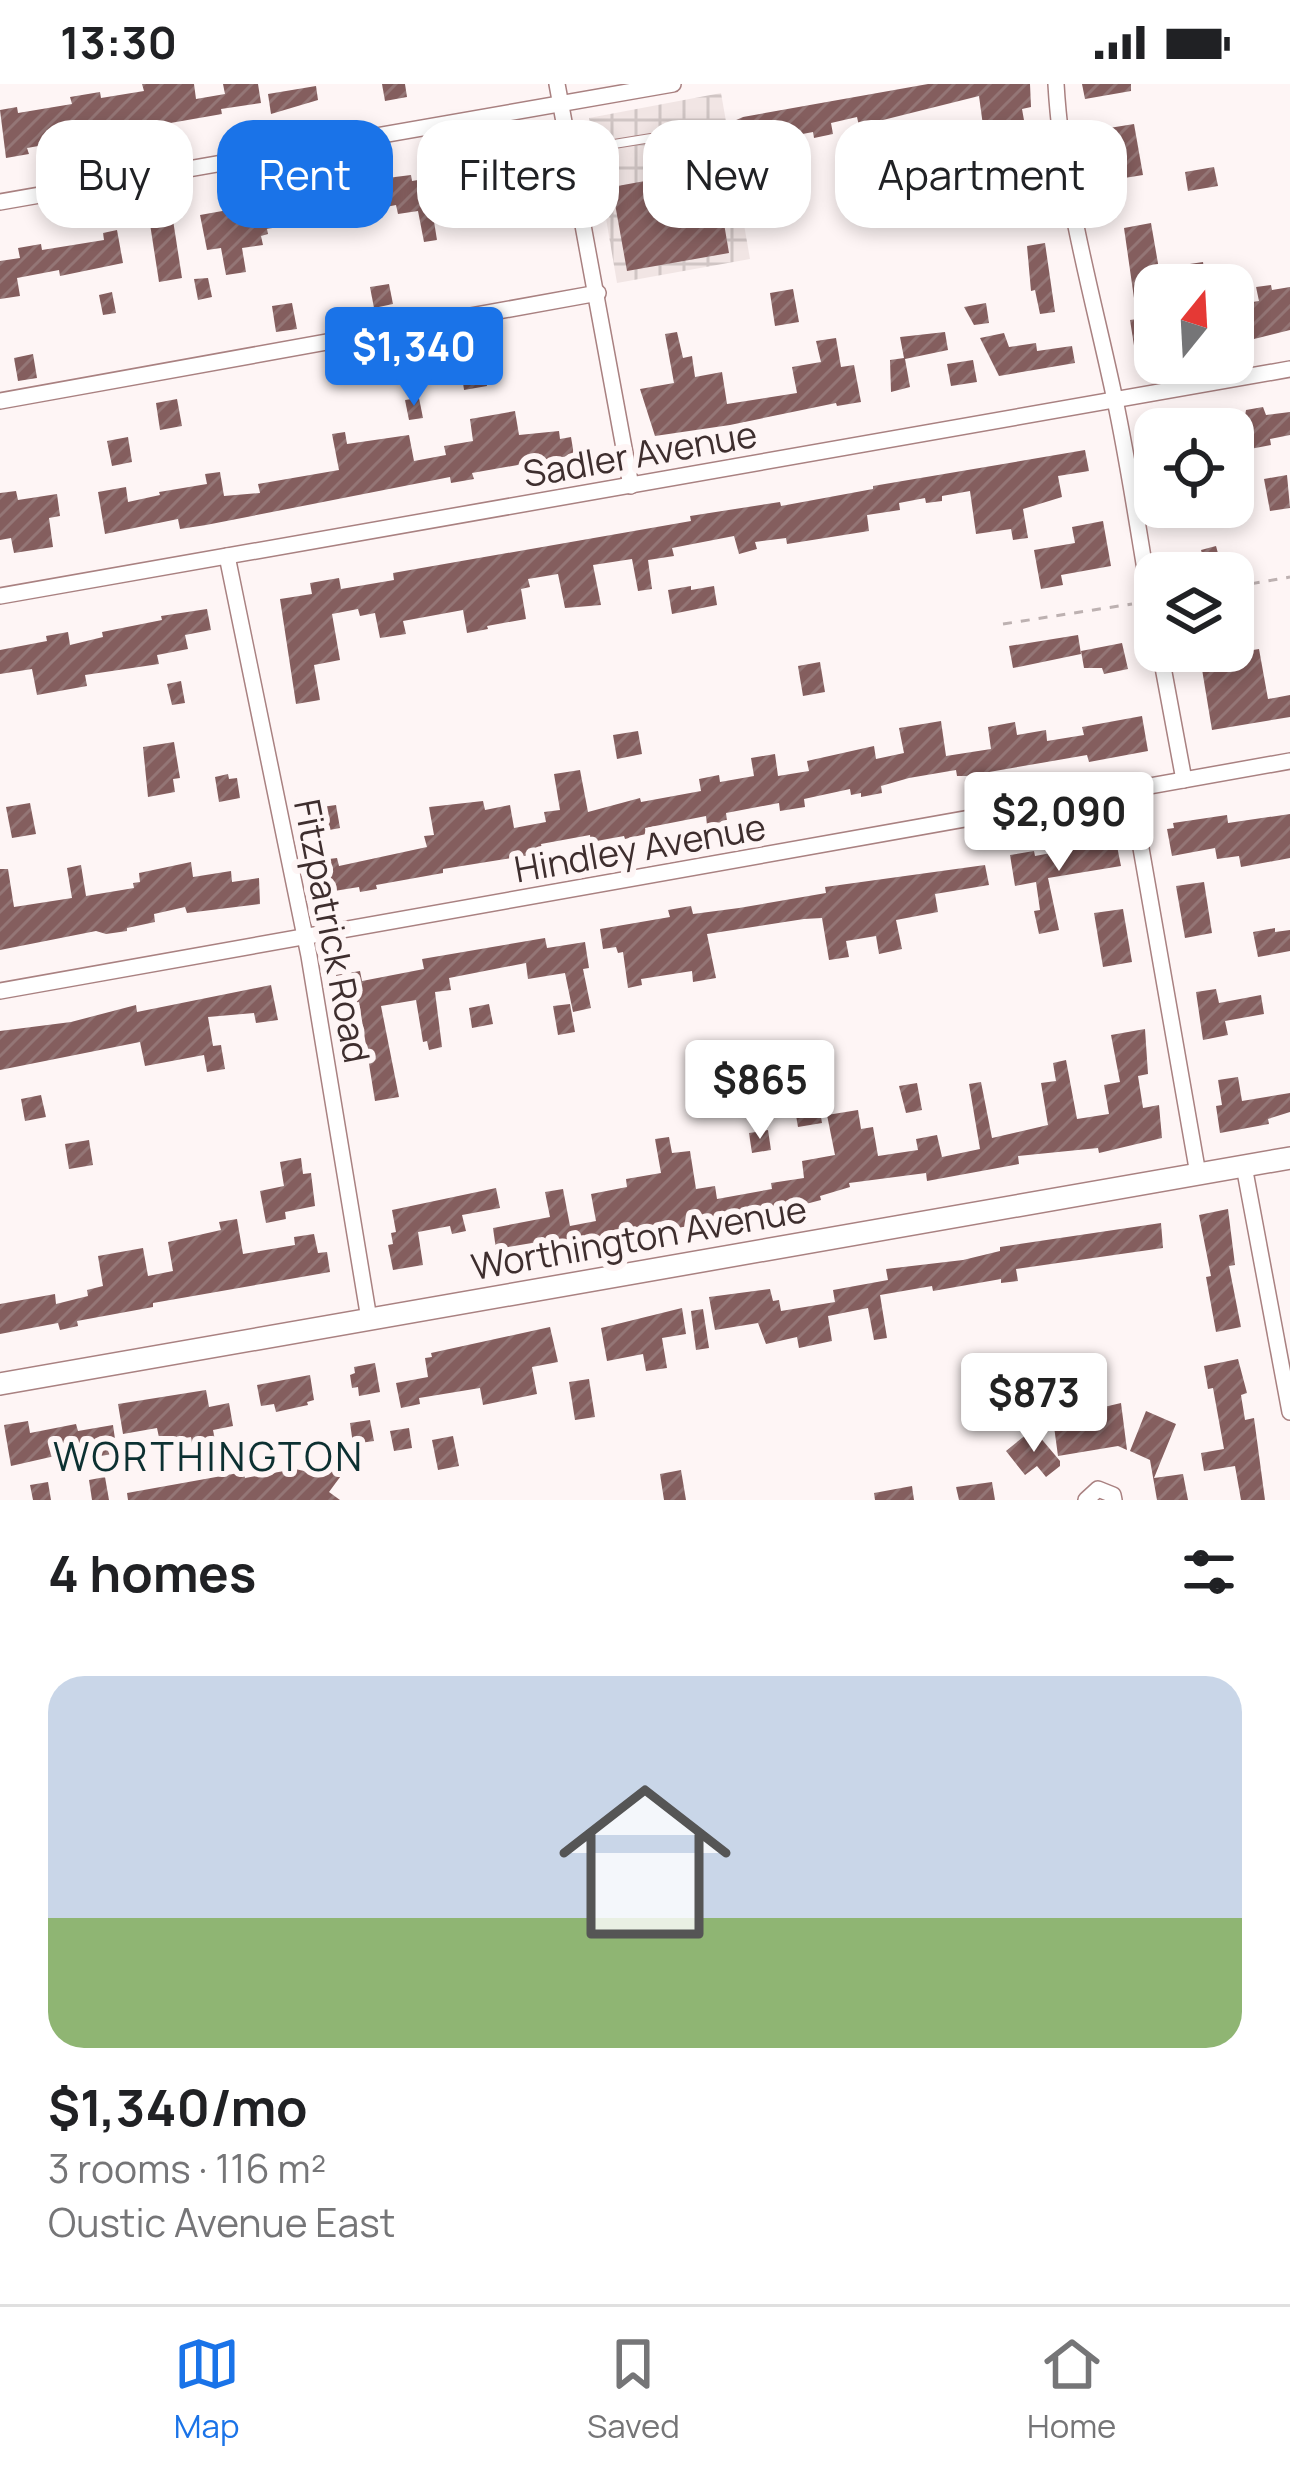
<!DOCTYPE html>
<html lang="en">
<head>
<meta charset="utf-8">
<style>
	:root { --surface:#fff; --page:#f6f6f6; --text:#202124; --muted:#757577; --line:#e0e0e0; --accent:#1a73e8 }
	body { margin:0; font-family:Manrope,sans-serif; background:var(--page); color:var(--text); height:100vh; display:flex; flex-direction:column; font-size:45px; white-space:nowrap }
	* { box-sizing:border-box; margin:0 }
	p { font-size:39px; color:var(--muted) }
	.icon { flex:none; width:66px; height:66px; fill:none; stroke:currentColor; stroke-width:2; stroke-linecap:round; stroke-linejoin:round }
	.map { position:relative; height:1416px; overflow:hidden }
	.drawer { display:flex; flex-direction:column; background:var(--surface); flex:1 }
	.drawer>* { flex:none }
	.banner { position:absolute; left:36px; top:36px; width:1218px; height:108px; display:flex; gap:24px }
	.needle { width:78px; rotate:18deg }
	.controls { position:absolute; left:1134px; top:180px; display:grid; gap:24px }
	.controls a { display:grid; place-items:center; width:120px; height:120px; border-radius:24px; background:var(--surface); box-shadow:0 6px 18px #0003; font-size:60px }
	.price { position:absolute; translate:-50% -102px; padding:0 27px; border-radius:12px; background:#fff; color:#222; font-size:39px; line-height:78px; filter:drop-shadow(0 3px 6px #0008) }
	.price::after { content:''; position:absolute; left:50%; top:72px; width:36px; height:27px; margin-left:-18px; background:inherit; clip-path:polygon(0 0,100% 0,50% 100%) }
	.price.active { background:var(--accent); color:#fff }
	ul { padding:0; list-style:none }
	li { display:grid; align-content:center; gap:24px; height:636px; padding:0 48px }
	li span { display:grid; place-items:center; height:372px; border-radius:36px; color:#555 }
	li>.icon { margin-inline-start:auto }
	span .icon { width:216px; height:216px; fill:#fffc; stroke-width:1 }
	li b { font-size:51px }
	h2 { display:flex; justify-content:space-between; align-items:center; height:144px; padding:0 48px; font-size:51px }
	.pill { padding:0 42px; border-radius:36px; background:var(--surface); box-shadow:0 6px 18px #0003; font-size:42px; line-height:108px }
	.pill.active { background:var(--accent); color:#fff }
	.status { display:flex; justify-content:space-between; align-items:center; height:84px; padding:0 60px; background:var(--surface); direction:ltr }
	.status svg { height:33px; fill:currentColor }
	.menu { display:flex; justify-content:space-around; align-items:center; height:168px; border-top:3px solid var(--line); background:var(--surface); font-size:33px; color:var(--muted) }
	.menu a { display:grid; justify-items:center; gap:6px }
	.menu .active { color:var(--accent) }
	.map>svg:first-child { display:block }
</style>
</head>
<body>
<div class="status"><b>13:30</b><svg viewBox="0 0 49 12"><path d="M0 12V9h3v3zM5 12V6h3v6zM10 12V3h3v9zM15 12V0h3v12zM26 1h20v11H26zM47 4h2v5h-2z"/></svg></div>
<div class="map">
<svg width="1290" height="1416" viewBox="0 0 1290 1416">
	<defs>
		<pattern id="industrial-grid" width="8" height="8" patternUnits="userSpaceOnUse" patternTransform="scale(3)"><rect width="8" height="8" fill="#f1e5e4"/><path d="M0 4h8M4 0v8" fill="none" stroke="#d0c5c4"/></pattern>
		<pattern id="building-hatch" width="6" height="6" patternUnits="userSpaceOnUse" patternTransform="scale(3)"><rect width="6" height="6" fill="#845e5e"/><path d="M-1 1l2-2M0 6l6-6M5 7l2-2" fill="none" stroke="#947676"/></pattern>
	</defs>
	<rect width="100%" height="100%" fill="#fef5f5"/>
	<polygon fill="url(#industrial-grid)" points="721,9 750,175 617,199 589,34"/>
	<g fill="url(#building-hatch)">
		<polygon points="142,0 194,0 196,15 225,10 223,0 258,0 261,19 221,25 222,30 27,64 29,70 6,74 0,26 17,23 18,29 72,20 70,13 100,8 101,14 144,7"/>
		<polygon points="382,0 405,0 407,13 385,17"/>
		<polygon points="928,0 1030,0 1031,23 1022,25 1029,64 1014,66 1020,105 1030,103 1033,121 972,133 969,118 993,113 982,67 980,50 984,49 979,12 859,42 857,33 831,39 833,50 814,54 813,48 751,60 757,98 718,104 729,169 627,187 612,103 667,93 664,77 689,73 685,46 706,42 709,54 736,49 734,37 743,33"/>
		<polygon points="1082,0 1131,0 1131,7 1085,15"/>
		<polygon points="316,2 318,16 271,30 268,10"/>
		<polygon points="1134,40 1143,91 1112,96 1103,45"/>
		<polygon points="542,75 548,106 531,109 533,122 478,127 476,118 432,125 437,156 424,158 418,127 398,130 396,121 356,129 357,137 323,143 321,135 267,145 268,150 261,152 263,161 242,164 246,188 226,191 221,164 207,166 200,131 239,124 238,121 379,95 411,91 412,97"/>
		<polygon points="887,76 891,96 870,100 866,79"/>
		<polygon points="1214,83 1218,102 1188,107 1185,88"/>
		<polygon points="173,136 182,194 159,198 150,140"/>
		<polygon points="1151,139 1160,191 1150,193 1153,212 1147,213 1154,264 1135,268 1130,236 1137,235 1124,144"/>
		<polygon points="117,146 123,179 60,192 59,186 17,194 20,212 0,215 0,177 20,174 18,164 41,160 42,166 104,156 103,149"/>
		<polygon points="1045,159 1055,228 1040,230 1035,206 1031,207 1027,162"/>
		<polygon points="1203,178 1206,198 1186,201 1183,181"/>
		<polygon points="208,194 212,213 198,216 194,195"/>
		<polygon points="389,200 393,220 374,224 370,203"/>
		<polygon points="1271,201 1272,206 1290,203 1290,246 1238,259 1233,221 1259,217 1256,203"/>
		<polygon points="793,205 799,238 775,242 770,209"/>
		<polygon points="112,208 116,229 103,231 99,211"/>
		<polygon points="292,219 297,245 276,248 272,222"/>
		<polygon points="986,219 989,239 974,241 964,223"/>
		<polygon points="677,248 683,274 692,272 695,293 722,288 727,320 797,309 792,283 821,278 816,257 836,254 841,283 854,281 861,318 837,322 836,319 730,341 655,352 640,305 674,299 665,250"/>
		<polygon points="945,248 948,266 905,275 910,303 891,308 890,276 904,274 900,253"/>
		<polygon points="1004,249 1009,263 1036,259 1037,267 1072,262 1075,279 999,292 980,254"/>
		<polygon points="33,270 37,294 18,297 14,274"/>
		<polygon points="973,276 977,298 951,302 947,280"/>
		<polygon points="484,280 487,302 464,306 461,284"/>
		<polygon points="419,314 423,334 409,336 405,316"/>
		<polygon points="177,315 182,342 160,346 156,319"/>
		<polygon points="1263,323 1266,331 1290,328 1290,351 1270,355 1271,361 1250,365 1247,345 1214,345 1213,337 1245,332 1246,326"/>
		<polygon points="515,327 519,351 559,347 560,355 571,353 574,371 472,389 474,395 451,399 450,393 206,441 180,445 178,435 105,450 98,408 126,403 128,418 160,411 159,408 207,400 205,390 220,388 224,412 260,409 258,400 339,386 332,350 345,348 347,360 409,351 414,377 446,371 444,362 473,357 470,335"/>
		<polygon points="128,353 132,378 112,382 107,357"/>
		<polygon points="1085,366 1089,387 1058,392 1062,413 1023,425 1028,454 1013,456 1011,445 976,450 970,407 942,412 942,417 926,419 925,414 899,419 900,426 867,431 869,447 787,460 786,454 755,458 757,465 739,470 734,452 672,464 674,472 648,476 652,505 638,507 632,475 593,481 601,521 565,524 558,490 528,495 530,503 521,505 526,535 487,542 488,545 467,549 463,526 403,537 406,550 380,554 375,529 360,532 358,525 332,530 340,576 314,581 320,616 296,620 280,515 312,510 310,499 339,494 341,505 394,496 393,489 691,437 690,432 780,418 781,422 873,405 873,402"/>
		<polygon points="1287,391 1290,424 1270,427 1264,395"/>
		<polygon points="16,407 18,416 57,410 60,432 49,434 53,463 14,469 11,454 0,456 0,409"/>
		<polygon points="1103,437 1111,482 1061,491 1063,501 1041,505 1034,466 1075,459 1072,443"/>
		<polygon points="1216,462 1222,484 1207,488 1201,466"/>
		<polygon points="691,502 691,506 714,502 717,521 672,530 668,506"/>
		<polygon points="207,525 211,546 185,551 188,565 157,571 159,580 85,591 87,602 37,611 32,585 0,590 0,566 47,557 46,552 68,548 70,561 103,553 102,548 162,536 161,532"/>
		<polygon points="1078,551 1081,570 1013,584 1009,562"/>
		<polygon points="1122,559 1128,585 1104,590 1102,584 1084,584 1081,567"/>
		<polygon points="1259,565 1268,615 1290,611 1290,633 1212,646 1199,567 1221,567 1222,571"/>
		<polygon points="820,578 825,608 803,612 798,582"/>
		<polygon points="181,597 185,619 172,621 167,600"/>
		<polygon points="1142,632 1148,667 1089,678 1087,671 966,692 957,692 956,686 909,694 881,702 882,709 861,713 861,709 851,711 850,705 804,715 805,723 780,727 779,719 726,729 727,737 707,741 706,732 645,744 646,750 625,755 624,752 591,758 590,751 541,760 543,769 443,785 443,789 376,801 377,805 360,808 359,803 328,808 323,789 321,776 337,774 339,782 427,763 424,752 434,751 429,723 483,717 485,726 510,721 514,744 546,738 544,728 560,726 554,690 580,686 588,728 640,714 641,718 701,707 699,695 719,691 720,698 754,692 751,674 775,670 778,692 809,687 807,677 874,662 876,675 904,669 899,644 941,637 946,672 991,665 988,643 1015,638 1017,651 1046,646 1047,657 1084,651 1082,643"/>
		<polygon points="638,647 642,670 617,675 613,651"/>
		<polygon points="174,658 180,694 173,695 175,708 148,713 143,663"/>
		<polygon points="228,690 229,695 237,694 240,714 219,718 215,693"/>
		<polygon points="30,719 36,750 12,754 6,723"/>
		<polygon points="336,721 340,744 319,748 315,724"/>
		<polygon points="1290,730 1290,774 1241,783 1239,772 1217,775 1215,764 1172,772 1167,745 1174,744 1173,739 1227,731 1228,739"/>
		<polygon points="1116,757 1121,782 1048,794 1059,846 1039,850 1034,827 1040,826 1036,798 1015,802 1010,771 1034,767 1035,772"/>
		<polygon points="191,778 193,793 231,787 232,798 259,794 260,820 187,829 185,823 154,830 155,838 127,844 127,847 106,850 96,847 0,866 0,785 8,785 14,823 72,814 67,784 81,781 86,812 134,804 133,799 140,798 139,789"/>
		<polygon points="985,781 989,801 935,810 938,828 896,836 902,865 879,870 876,852 846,857 849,873 829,876 822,834 804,835 707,850 716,894 693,898 692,887 641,895 642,901 628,904 623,868 618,869 616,863 603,865 600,845 670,833 668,826 691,822 693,830 739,824 826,809 825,803"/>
		<polygon points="1204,798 1212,849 1185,854 1176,802"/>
		<polygon points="1123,825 1132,878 1103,883 1094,829"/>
		<polygon points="1275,844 1275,848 1290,846 1290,867 1258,873 1253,848"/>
		<polygon points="545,854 547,864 585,858 589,884 583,885 591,924 573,928 565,889 528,895 526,879 449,894 451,906 435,908 442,963 429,966 427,957 423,958 416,916 381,922 399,1013 375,1017 359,918 341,922 336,891 360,887 362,897 424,885 422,875"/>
		<polygon points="271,901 278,936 256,939 254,929 208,933 213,962 221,961 225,985 207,988 204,971 145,982 140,958 0,986 0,947 71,938 136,921 137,928"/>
		<polygon points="1216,905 1219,919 1261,911 1264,930 1225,937 1228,951 1203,956 1196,908"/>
		<polygon points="489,920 493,940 472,944 469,924"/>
		<polygon points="570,920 575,948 558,951 553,922"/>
		<polygon points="1145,945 1148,990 1138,992 1143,1024 1159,1021 1162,1054 1099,1069 1098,1064 1018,1072 1019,1080 927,1097 926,1089 849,1099 850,1103 820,1112 821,1116 798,1122 540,1169 538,1158 496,1165 493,1144 550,1133 545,1108 563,1105 570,1142 596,1137 591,1110 627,1103 626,1095 661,1089 655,1055 669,1053 672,1069 690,1067 696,1105 715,1102 717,1115 772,1105 771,1099 804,1094 802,1077 835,1071 827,1031 858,1026 861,1045 873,1043 878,1072 918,1066 916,1055 937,1051 942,1073 980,1065 969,1000 981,998 992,1054 1048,1041 1041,999 1056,997 1053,979 1066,976 1077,1035 1109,1030 1104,1001 1120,998 1111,951"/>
		<polygon points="1238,993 1242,1017 1290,1009 1290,1028 1268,1035 1269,1040 1220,1049 1216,1022 1222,1021 1218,996"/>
		<polygon points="917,999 922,1026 906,1029 899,1002"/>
		<polygon points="817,1010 822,1039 798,1043 793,1014"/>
		<polygon points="41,1011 46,1033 25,1037 21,1015"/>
		<polygon points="768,1046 771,1066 752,1069 749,1049"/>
		<polygon points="89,1056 93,1081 69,1085 65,1060"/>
		<polygon points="301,1074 303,1090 311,1089 315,1122 285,1128 286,1135 266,1139 260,1107 284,1102 280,1078"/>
		<polygon points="496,1104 500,1124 462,1131 466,1147 452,1150 450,1142 418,1148 423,1181 393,1186 388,1161 393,1160 391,1149 396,1148 392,1126"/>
		<polygon points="1228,1125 1235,1181 1229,1182 1241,1243 1216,1248 1206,1193 1211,1192 1199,1131"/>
		<polygon points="237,1135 243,1170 295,1161 294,1153 314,1150 318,1169 327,1168 330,1188 153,1219 153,1223 77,1237 78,1242 60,1246 58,1239 0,1250 0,1220 55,1210 56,1220 88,1212 87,1206 103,1202 98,1172 143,1164 148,1192 173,1187 168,1158 221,1146 219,1138"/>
		<polygon points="1161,1139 1163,1164 1016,1185 1018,1197 1001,1199 1001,1195 933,1207 932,1202 880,1211 887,1254 874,1256 868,1224 828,1232 832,1257 799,1264 797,1253 766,1260 758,1239 715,1246 709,1213 770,1205 773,1217 779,1216 781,1227 835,1218 833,1206 888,1196 886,1185 963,1176 1000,1167 1000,1163"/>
		<polygon points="682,1224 686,1250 662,1254 667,1284 646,1287 643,1270 607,1277 601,1244"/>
		<polygon points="703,1225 709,1264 696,1266 691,1227"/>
		<polygon points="550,1243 558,1278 532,1283 537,1310 483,1321 480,1304 419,1314 420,1320 401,1324 396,1299 428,1293 425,1274 432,1273 431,1269"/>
		<polygon points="1238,1275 1247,1309 1241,1311 1245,1336 1254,1334 1265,1416 1241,1416 1235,1382 1204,1387 1201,1369 1224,1365 1213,1304 1208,1305 1204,1282"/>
		<polygon points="375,1279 380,1308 359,1312 358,1303 352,1304 350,1291 355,1289 354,1283"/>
		<polygon points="310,1291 314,1316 307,1318 308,1321 276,1328 274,1320 261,1322 257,1301"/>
		<polygon points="589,1295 595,1333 575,1336 569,1298"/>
		<polygon points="206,1306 209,1323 229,1319 233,1342 213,1346 215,1356 192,1359 191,1353 160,1358 157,1344 123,1350 118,1320"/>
		<polygon points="1121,1319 1127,1366 1118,1362 1058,1372 1053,1335"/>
		<polygon points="1146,1327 1176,1340 1154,1394 1183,1390 1188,1416 1157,1416 1150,1376 1130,1367"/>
		<polygon points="370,1336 374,1357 353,1360 350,1339"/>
		<polygon points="28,1337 30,1349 76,1340 78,1347 113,1341 117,1369 101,1372 99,1362 11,1382 4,1341"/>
		<polygon points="409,1344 412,1364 394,1367 390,1347"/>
		<polygon points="1033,1345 1060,1377 1060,1382 1046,1393 1037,1382 1025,1391 1006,1367"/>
		<polygon points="453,1352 459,1382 438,1386 432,1356"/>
		<polygon points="331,1373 346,1385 329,1408 340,1416 128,1416 127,1409 244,1388 245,1394 295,1385 318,1390"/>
		<polygon points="681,1386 686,1416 664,1416 660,1390"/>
		<polygon points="105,1393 109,1416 92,1416 89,1396"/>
		<polygon points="48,1398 51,1416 33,1416 30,1401"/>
		<polygon points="992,1398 995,1416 959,1416 956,1403"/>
		<polygon points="912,1402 914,1416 875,1416 874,1409"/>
	</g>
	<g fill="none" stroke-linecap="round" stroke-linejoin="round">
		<g stroke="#a98181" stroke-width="10">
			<polyline id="lane" points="571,67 651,54 656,75"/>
		</g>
		<g stroke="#a98181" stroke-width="18">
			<g id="street">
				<polyline points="557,0 631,402"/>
				<path d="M1056 0C1062 107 1093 212 1115 316 1131 391 1141 467 1155 543"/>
				<polyline points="0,118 673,0"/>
				<polyline points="0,317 598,209"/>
				<polyline points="227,472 309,872 369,1235"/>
				<polyline points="0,512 1290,285"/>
				<polyline points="1160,567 1184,696"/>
				<polyline points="1131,707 1198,1090"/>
				<polyline points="0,907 1290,677"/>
				<polyline points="1244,1082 1290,1328"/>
				<polyline points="1086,1416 1098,1405 1113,1411 1114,1416"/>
			</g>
		</g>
		<g stroke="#a98181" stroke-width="24">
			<polyline id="secondary" points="0,1300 1290,1074"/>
		</g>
		<g stroke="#bdb1b1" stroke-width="3" stroke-dasharray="9 9" stroke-linecap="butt">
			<polyline points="1233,503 1290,493"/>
			<polyline points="1003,540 1132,520"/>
		</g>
		<use href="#lane" stroke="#fff" stroke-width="8"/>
		<use href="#street" stroke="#fff" stroke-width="15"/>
		<use href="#secondary" stroke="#fff" stroke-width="21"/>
	</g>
	<g text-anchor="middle" stroke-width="12" stroke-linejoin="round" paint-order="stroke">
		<g font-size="36" fill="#3e2e2e" stroke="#fef5f5">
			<text transform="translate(640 370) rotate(-10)" y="13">Sadler Avenue</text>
			<text transform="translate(640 764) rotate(-10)" y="13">Hindley Avenue</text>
			<text transform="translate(332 847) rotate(79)" y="13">Fitzpatrick Road</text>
			<text transform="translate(639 1154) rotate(-10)" y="13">Worthington Avenue</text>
		</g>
		<g font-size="39" letter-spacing="3" fill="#0c3031" stroke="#fef5f5">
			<text x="209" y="1387">WORTHINGTON</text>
		</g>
	</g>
</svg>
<div class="controls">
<a><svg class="needle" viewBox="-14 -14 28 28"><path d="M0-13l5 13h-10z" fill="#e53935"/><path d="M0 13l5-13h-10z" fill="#757577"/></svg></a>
<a><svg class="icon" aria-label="locate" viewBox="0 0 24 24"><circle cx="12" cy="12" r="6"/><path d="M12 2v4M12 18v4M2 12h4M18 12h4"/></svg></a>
<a><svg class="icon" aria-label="layers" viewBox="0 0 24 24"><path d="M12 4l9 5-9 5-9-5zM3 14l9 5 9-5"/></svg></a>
</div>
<b class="price active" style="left:414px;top:325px">$1,340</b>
<b class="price" style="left:1059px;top:790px">$2,090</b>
<b class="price" style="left:760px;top:1058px">$865</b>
<b class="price" style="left:1034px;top:1371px">$873</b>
<div class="banner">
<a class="pill">Buy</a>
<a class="pill active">Rent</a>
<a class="pill">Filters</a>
<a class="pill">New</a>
<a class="pill">Apartment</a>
</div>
</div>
<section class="drawer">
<h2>4 homes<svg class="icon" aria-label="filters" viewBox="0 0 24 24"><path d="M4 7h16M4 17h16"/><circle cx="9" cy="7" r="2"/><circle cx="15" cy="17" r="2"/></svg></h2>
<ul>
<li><span style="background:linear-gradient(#c9d6e8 65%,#8fb573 0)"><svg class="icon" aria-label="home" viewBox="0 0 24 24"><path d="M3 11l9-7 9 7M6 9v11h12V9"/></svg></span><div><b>$1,340/mo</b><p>3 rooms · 116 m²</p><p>Oustic Avenue East</p></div></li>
</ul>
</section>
<nav class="menu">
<a class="active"><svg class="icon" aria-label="map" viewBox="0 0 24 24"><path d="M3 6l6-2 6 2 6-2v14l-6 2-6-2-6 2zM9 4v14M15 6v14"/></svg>Map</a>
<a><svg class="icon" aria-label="saved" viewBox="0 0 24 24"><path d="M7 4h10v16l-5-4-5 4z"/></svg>Saved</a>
<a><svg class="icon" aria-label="home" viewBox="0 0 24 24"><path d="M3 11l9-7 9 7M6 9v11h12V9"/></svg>Home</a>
</nav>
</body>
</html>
